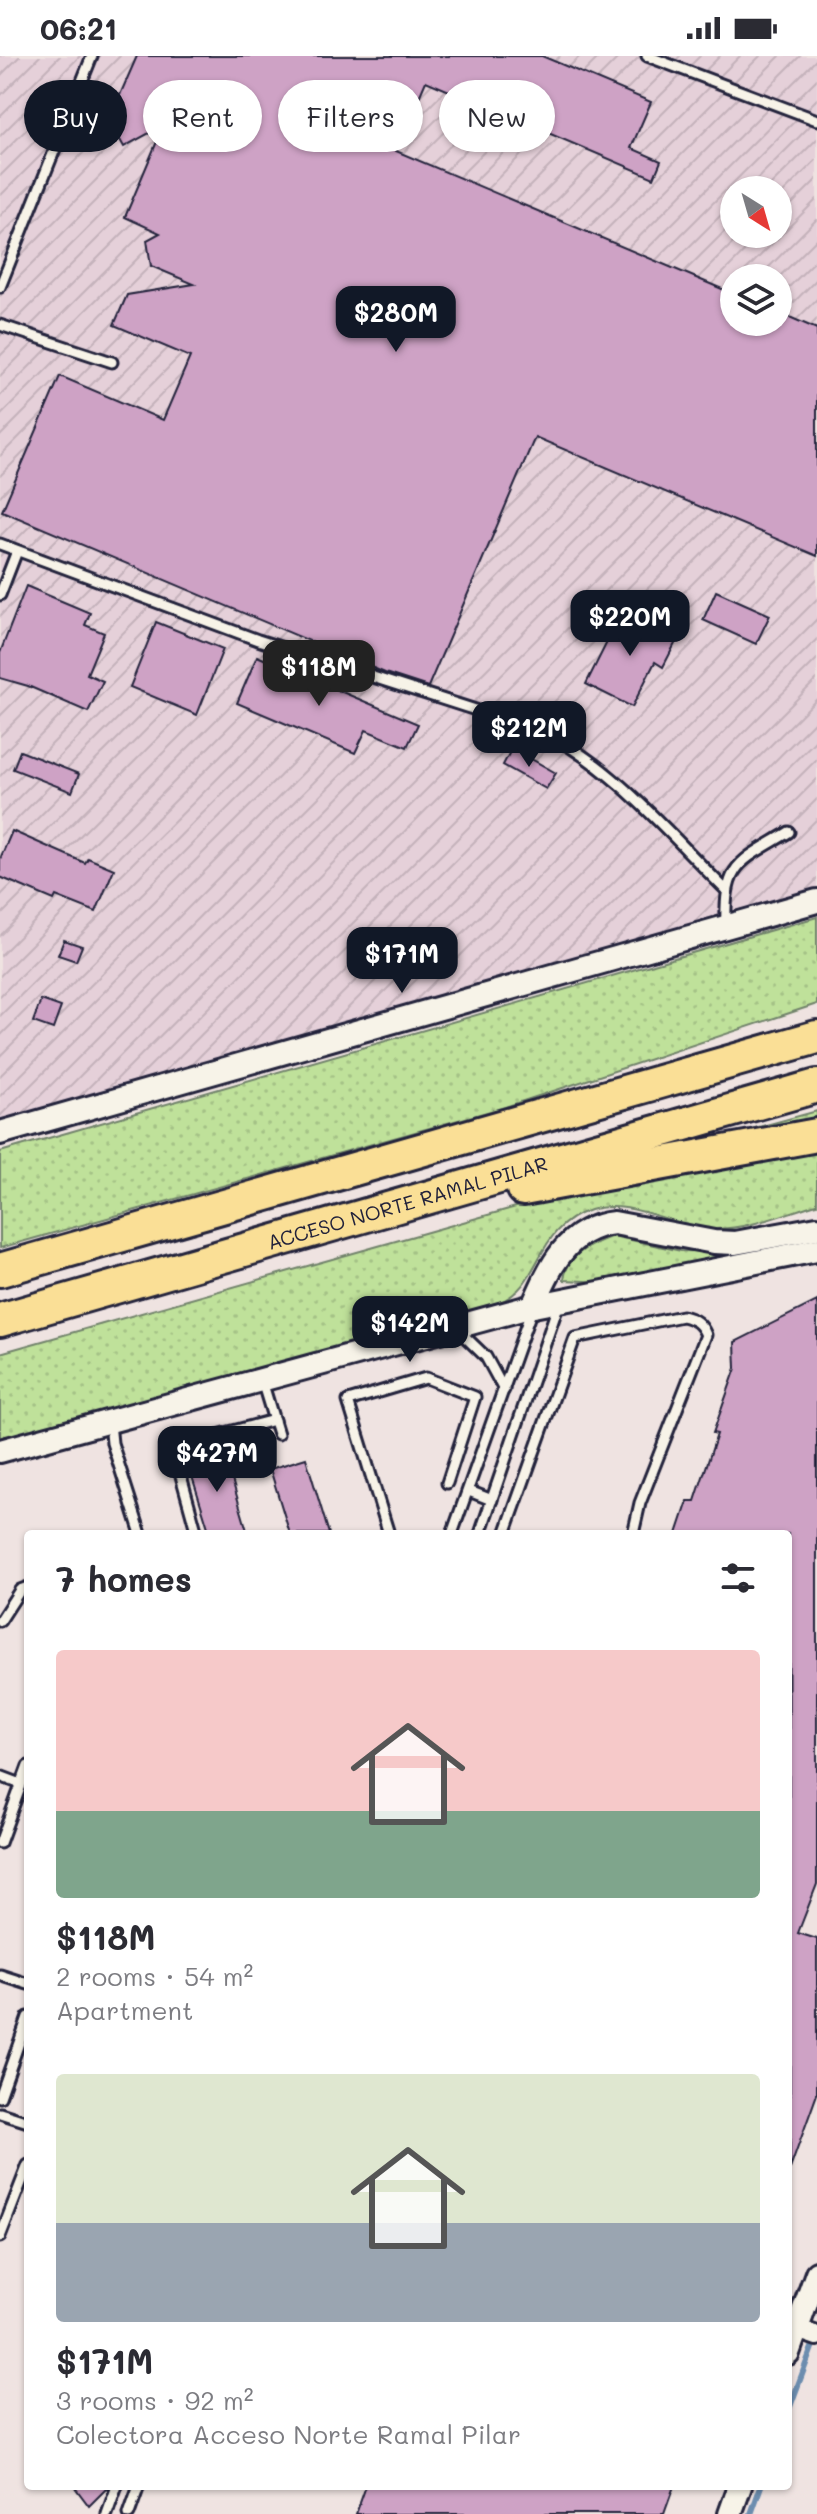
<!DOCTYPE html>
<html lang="en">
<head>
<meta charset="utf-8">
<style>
	:root { --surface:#fff; --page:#f2f2f3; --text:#2b2b33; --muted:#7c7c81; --accent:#111827 }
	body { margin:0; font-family:Mali,sans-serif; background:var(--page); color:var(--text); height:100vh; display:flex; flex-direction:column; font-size:30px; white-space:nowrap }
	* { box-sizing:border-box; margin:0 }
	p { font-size:26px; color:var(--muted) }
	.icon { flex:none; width:44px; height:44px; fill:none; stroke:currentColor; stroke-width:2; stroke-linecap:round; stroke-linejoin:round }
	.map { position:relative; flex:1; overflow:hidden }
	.panel { position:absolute; left:24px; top:1474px; width:768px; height:960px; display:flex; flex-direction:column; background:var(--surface); border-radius:8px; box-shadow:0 2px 6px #0004 }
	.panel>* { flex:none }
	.hud { position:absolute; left:24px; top:24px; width:770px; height:72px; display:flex; gap:16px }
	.needle { width:52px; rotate:143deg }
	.fabs { position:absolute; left:720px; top:120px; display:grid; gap:16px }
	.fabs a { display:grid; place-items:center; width:72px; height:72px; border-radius:50%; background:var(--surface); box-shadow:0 2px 6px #0004; font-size:40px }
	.price { position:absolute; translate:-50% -68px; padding:0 18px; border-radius:16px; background:var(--accent); color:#fff; font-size:26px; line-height:52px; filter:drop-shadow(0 2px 4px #0008) }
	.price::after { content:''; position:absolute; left:50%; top:48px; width:24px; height:18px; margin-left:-12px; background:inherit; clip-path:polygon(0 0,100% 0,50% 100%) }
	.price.on { background:#222; color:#fff }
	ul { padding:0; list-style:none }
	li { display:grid; align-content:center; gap:16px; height:424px; padding:0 32px }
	li span { display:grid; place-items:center; height:248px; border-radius:8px; color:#555 }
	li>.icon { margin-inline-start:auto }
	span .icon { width:144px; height:144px; fill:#fffc; stroke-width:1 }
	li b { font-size:34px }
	h2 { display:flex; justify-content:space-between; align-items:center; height:96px; padding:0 32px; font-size:34px }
	.tag { padding:0 28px; border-radius:36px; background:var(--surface); box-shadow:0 2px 6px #0004; font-size:28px; line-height:72px }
	.tag.on { background:var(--accent); color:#fff }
	.status { display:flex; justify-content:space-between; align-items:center; height:56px; padding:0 40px; background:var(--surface); direction:ltr }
	.status svg { height:22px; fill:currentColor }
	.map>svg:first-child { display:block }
</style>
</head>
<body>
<div class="status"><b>06:21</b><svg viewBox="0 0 49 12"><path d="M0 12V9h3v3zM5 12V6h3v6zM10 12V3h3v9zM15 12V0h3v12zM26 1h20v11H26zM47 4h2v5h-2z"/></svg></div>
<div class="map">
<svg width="817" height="2458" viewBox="0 0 817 2458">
	<defs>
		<pattern id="industrial-furrows" width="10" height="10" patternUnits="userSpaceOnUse" patternTransform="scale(2)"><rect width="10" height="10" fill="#e5d0d9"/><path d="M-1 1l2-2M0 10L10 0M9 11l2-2" fill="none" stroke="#c4b2bb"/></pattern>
		<pattern id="grass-dots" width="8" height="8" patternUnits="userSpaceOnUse" patternTransform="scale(2)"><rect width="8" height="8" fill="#bfe19a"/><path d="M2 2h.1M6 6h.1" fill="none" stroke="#a4c186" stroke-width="1.8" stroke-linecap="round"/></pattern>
	</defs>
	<rect width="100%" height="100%" fill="#efe3e1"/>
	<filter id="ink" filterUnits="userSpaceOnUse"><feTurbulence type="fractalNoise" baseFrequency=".0125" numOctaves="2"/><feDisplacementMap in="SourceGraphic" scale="16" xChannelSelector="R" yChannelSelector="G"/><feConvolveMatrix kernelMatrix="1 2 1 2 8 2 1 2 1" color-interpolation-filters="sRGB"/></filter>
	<g filter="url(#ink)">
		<path fill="url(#industrial-furrows)" fill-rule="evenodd" d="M0 0H817V842L0 1067ZM734 134H778V178H734ZM734 222H778V266H734Z"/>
		<g fill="url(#grass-dots)" stroke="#70826a" stroke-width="2">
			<polygon points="817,861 817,948 505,1051 0,1192 0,1096"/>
			<polygon points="817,1055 817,1069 715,1083"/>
			<path d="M817 1094V1148C786 1157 749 1173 716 1173 676 1173 631 1141 590 1154 534 1172 543 1228 500 1246L0 1385V1297L516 1151Z"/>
			<path d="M613 1180 681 1195 745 1196 606 1226 564 1224C567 1197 591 1189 613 1180Z"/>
		</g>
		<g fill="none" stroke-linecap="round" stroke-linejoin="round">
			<g stroke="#6c8daf" stroke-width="6">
				<polyline points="788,2356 816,2281"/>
				<polyline points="751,2458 761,2430"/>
			</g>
		</g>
		<g fill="#cea2c5" stroke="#22223b" stroke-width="2">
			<polygon points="137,0 542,0 651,46 631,92 661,105 654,122 426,25 396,95 734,238 734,266 778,266 778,256 817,273 817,500 535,381 428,631 385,617 2,455 60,320 163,364 190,301 114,269 127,239 194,228 151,210 147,184 160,177 125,161 164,69 124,91 109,64"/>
			<polygon points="26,530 90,557 85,569 104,577 87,618 103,625 88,656 28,630 0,622 0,597"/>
			<polygon points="716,535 770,559 756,588 703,564"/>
			<polygon points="623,554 678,582 663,611 655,606 632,651 586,628"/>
			<polygon points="156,566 223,593 197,659 130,631"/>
			<polygon points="257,600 418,668 407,691 366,674 355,697 237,647"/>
			<polygon points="512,692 556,717 546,733 503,709"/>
			<polygon points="20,695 79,718 72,736 13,713"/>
			<polygon points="12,775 85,807 88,802 114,813 96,856 56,840 54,844 0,821 0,803"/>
			<polygon points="64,884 82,890 76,905 58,899"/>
			<polygon points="41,944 61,951 53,973 33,966"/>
			<polygon points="817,1245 817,1828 798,1877 817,1883 817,2038 790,2113 788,1478 677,1478 688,1445 695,1445 717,1378 713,1377 736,1312 735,1286"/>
			<polygon points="223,1393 248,1478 210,1478 187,1404"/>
			<polygon points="306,1402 329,1478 290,1478 270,1413"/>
			<polygon points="74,2430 109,2430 89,2450"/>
			<polygon points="366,2430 674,2430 664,2458 356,2458"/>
		</g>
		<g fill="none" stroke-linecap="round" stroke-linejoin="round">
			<g stroke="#22223b" stroke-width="15">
				<g id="service">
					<polyline points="647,0 817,64"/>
					<polyline points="0,231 92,0"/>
					<polyline points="0,269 112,306"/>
					<path d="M0 488 258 584 544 676C615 712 669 778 725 833"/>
					<polyline points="0,539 17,495"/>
					<path d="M726 871C724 807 738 807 789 776"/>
					<polyline points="458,1274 486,1301 504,1334"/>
					<polyline points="262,1325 278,1378"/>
					<polyline points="110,1367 112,1387 141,1478"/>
					<polyline points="469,1435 492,1444"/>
					<polyline points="197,1478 175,1398 191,1386 274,1364"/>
					<polyline points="389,1478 348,1345 426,1322 475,1341 447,1427"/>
					<polyline points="452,1478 532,1253"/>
					<polyline points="480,1478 559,1247"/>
					<path d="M505 1478 575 1282 682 1260C695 1263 701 1267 706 1279L640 1447 633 1478"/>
					<polyline points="0,1565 20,1534 28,1531"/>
					<polyline points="0,1720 21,1728"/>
					<polyline points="0,1787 28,1710"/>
					<polyline points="0,1919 28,1928"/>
					<polyline points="0,2041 28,1961"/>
					<polyline points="0,2057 28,2066"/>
					<polyline points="0,2181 28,2109"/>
					<polyline points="107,2458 117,2430"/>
					<polyline points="129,2458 139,2430"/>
				</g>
			</g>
			<g stroke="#22223b" stroke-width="24">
				<polyline id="minor" points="797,2273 817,2280"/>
			</g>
			<g stroke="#22223b" stroke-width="28">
				<g id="tertiary">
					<polyline points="0,1077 817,845"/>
					<path d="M533 1250C550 1211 567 1172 614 1167L714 1186 735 1187 817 1172"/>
					<polyline points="0,1395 533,1250 817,1194"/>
					<polyline points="788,2297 817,2217"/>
					<polyline points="730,2458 740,2430"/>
				</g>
			</g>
			<g stroke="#22223b" stroke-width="38">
				<g id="motorway">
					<polyline points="523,1133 817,1079"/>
					<polyline points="0,1214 817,981"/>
					<path id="s1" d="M0 1264 817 1030"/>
				</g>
			</g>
			<use href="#service" stroke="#f7f3e8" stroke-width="9"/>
			<use href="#minor" stroke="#f7f3e8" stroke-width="18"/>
			<use href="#tertiary" stroke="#f7f3e8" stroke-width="22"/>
			<use href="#motorway" stroke="#fadf96" stroke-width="32"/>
		</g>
	</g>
	<g text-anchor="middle" stroke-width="7" stroke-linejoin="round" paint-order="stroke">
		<g font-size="20" fill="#22223b" stroke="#f7f3e8">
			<text dy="7" stroke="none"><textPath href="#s1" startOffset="424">ACCESO NORTE RAMAL PILAR</textPath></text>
		</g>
	</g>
</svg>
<div class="fabs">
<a><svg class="needle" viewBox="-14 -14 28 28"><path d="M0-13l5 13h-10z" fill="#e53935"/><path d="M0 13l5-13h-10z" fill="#7c7c81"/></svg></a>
<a><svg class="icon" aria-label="layers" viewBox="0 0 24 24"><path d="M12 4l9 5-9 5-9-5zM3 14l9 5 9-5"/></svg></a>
</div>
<b class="price" style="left:396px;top:298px">$280M</b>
<b class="price" style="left:630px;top:602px">$220M</b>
<b class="price on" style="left:319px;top:652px">$118M</b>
<b class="price" style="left:529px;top:713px">$212M</b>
<b class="price" style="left:402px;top:939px">$171M</b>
<b class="price" style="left:410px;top:1308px">$142M</b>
<b class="price" style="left:217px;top:1438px">$427M</b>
<div class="hud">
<a class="tag on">Buy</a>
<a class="tag">Rent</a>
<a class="tag">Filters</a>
<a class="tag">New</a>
</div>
<section class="panel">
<h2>7 homes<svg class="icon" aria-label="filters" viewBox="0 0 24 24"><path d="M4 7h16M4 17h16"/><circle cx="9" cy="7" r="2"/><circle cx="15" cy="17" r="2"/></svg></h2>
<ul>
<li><span style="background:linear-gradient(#f6c9c9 65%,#7fa58c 0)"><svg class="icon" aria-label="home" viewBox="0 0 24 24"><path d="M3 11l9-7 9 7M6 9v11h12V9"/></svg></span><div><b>$118M</b><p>2 rooms · 54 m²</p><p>Apartment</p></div></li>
<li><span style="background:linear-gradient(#dfe7d0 60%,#9aa5b1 0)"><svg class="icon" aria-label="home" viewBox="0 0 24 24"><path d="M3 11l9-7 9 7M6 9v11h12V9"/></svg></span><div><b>$171M</b><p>3 rooms · 92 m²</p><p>Colectora Acceso Norte Ramal Pilar</p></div></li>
</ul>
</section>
</div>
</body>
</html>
